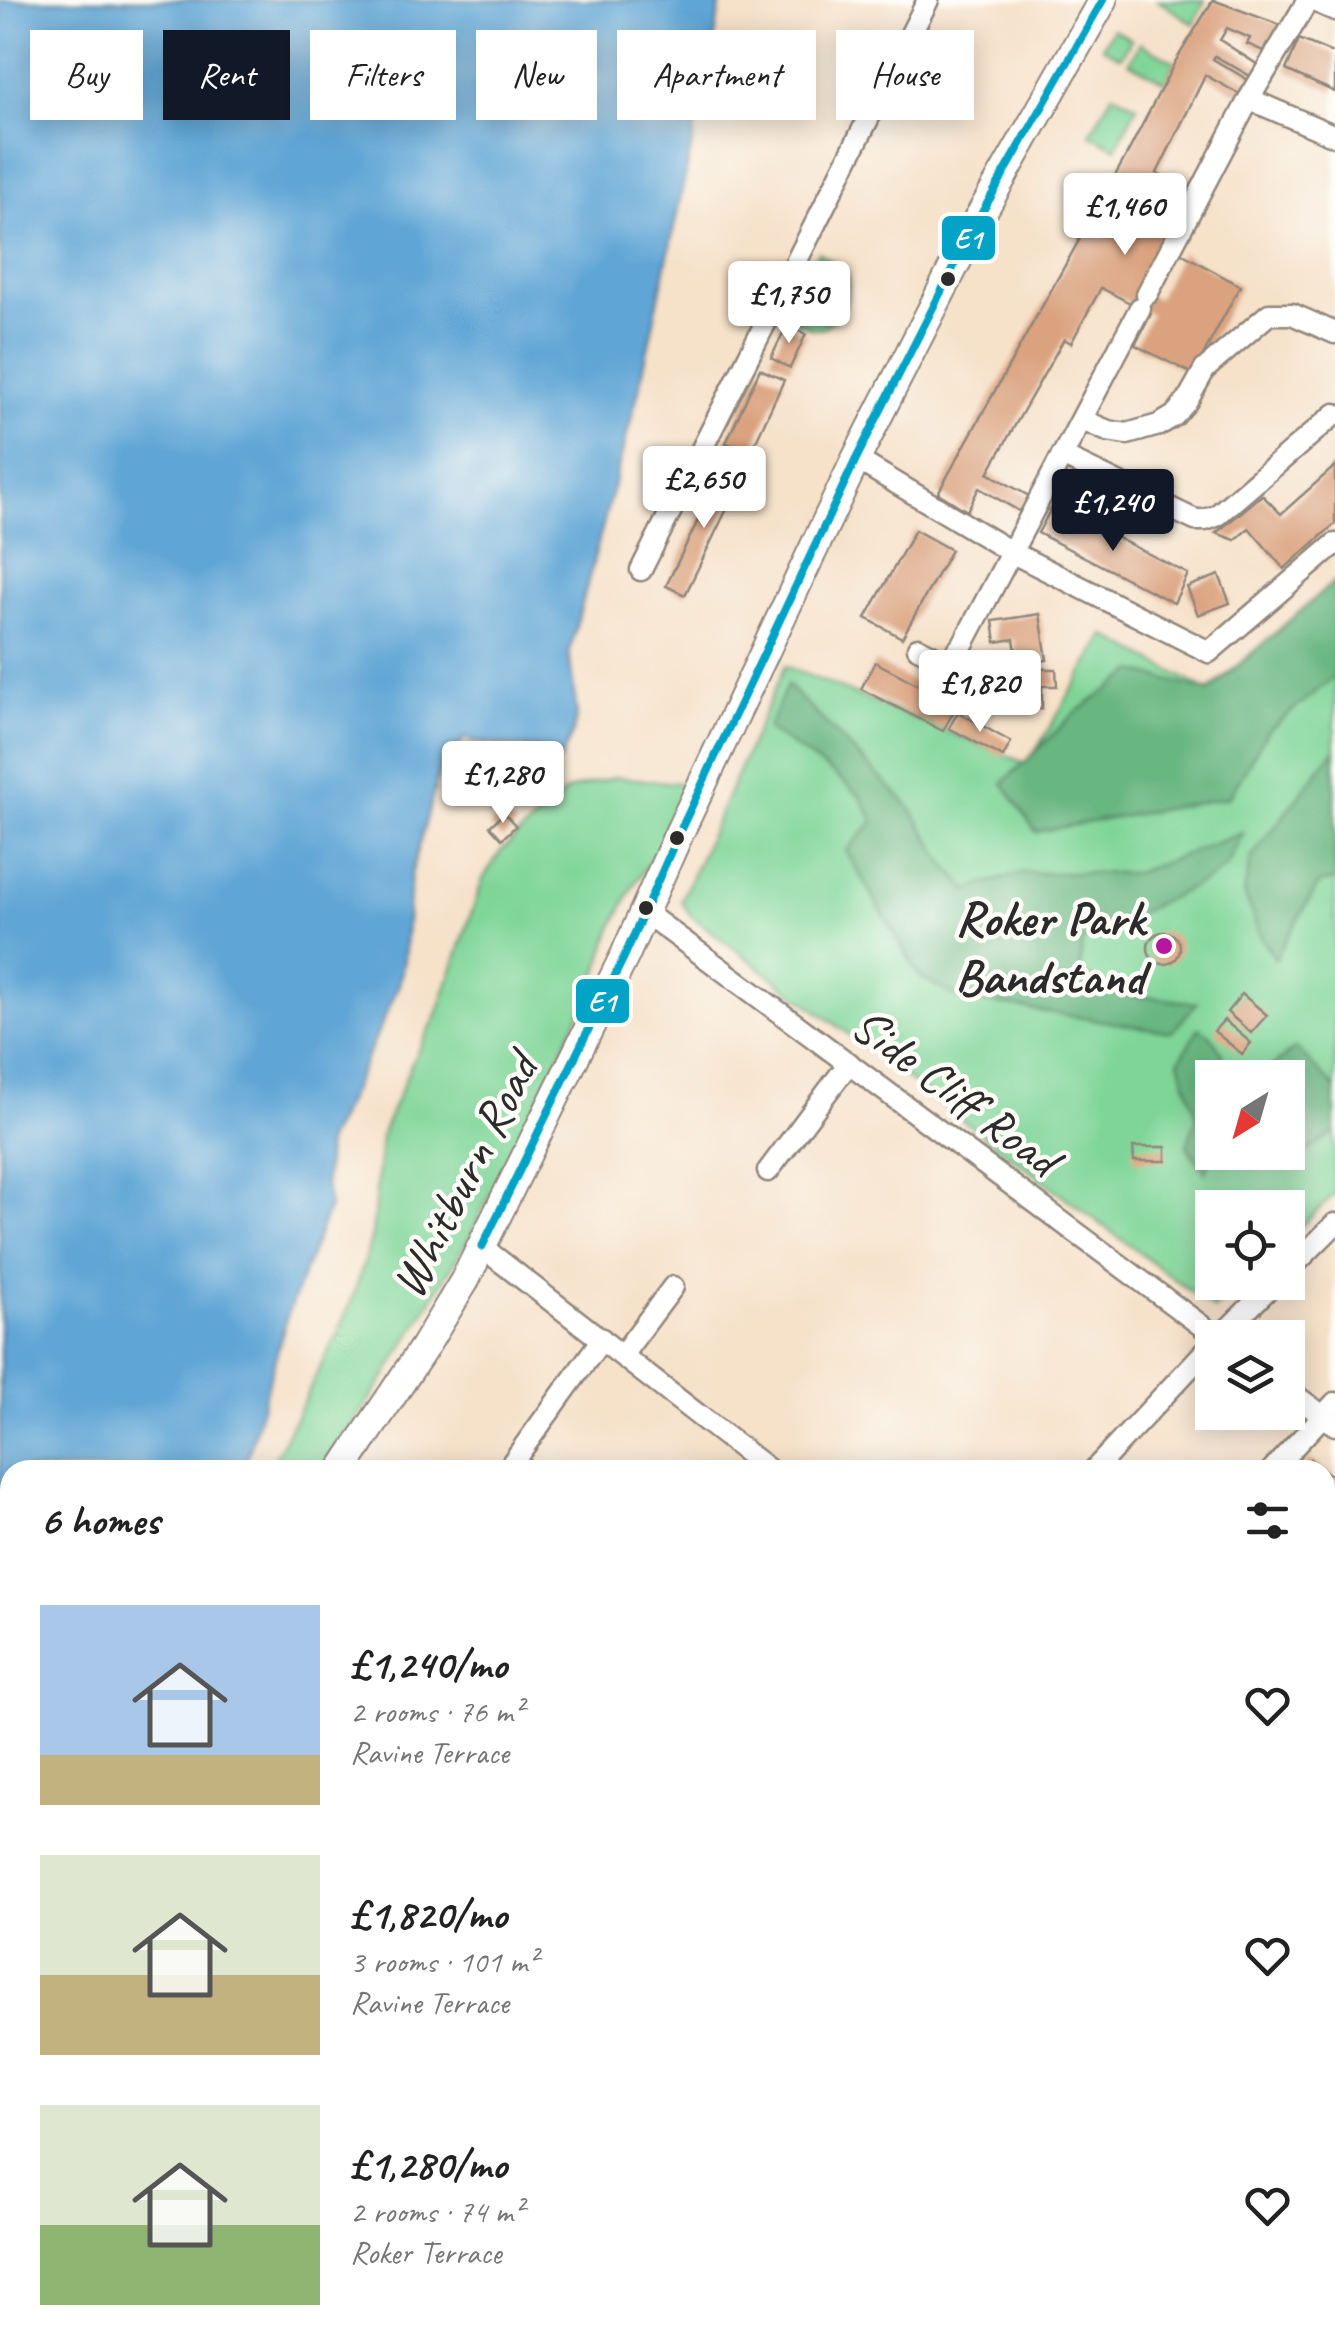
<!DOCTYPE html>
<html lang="en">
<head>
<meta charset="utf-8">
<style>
	:root { --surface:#fff; --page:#f6f6f6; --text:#222; --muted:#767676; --accent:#111827 }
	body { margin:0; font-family:Caveat,sans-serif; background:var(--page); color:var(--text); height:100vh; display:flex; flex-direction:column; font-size:38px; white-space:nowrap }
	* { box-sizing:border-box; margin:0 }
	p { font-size:32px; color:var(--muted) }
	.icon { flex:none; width:55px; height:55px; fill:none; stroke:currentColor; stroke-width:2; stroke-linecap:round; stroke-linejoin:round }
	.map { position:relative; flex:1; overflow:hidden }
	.side { position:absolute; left:0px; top:1460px; width:1335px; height:892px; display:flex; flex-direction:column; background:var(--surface); border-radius:30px 30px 0 0; box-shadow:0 5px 25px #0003 }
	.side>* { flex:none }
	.guide { position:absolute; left:30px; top:30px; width:1275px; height:90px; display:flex; gap:20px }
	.needle { width:65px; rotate:217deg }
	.buttons { position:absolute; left:1195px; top:1060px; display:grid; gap:20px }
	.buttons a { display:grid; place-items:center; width:110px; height:110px; border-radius:0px; background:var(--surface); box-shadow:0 5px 25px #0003; font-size:50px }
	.price { position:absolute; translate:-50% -85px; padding:0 22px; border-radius:10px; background:#fff; color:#222; font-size:32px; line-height:65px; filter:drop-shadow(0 2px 5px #0008) }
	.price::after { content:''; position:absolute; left:50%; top:60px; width:30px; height:22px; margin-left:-15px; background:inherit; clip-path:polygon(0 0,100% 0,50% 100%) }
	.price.selected { background:var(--accent); color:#fff }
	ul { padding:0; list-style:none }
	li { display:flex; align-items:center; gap:30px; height:250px; padding:0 40px }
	li span { display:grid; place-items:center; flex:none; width:280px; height:200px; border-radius:0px; color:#555 }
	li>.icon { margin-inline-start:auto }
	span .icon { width:120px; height:120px; fill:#fffc; stroke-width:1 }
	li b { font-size:42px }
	h2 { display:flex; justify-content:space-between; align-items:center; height:120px; padding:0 40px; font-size:42px }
	.tag { padding:0 35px; border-radius:0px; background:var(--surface); box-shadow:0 5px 25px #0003; font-size:35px; line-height:90px }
	.tag.selected { background:var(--accent); color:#fff }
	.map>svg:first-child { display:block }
</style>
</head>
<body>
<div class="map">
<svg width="1335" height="2351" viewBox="0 0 1335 2351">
	<rect width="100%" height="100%" fill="#fdfcf7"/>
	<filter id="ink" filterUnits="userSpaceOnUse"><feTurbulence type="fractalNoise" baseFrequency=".01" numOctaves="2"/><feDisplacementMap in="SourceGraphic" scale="20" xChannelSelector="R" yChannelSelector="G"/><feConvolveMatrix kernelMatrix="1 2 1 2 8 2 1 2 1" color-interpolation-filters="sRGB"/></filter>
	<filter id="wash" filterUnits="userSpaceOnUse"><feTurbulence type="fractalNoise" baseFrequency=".0048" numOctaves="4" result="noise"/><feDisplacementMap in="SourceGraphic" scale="40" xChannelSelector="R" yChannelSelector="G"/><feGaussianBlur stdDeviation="2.25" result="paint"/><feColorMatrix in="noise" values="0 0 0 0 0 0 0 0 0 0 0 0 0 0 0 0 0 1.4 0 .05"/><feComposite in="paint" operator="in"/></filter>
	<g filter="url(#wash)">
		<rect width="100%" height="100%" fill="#f6e1c9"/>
		<g fill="#7fd598" stroke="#558062" stroke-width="2.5" fill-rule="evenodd">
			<polygon points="1157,0 1205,0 1194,24"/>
			<polygon points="1113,29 1131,39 1121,57 1102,47"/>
			<polygon points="1140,43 1175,62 1165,82 1129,62"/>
			<polygon points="1113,93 1137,106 1116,148 1090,134"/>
			<path d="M818 252 846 271C853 296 843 315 821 329L810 328 788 316Z"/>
			<path d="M1335 581V1194L1288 1239V1208H1212V1282L1241 1283 1214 1309 691 916 681 901 785 666 1028 764 1105 635 1208 691ZM1212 1078H1288V1152H1212Z"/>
			<polygon points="616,777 687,784 668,835 633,886 611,931 593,987 469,1238 385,1377 322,1470 269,1470 341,1326 355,1291 372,1236 381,1136 414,1058 437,1015 483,879 501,851 568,790"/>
			<polygon points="10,1702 10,1882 0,1895 0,1708"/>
		</g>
		<g fill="#67b680" stroke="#497056" stroke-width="2.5">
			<polygon points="1335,581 1335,676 1267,732 1229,797 1036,832 1003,783 1075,713 1135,671 1209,691"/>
			<polygon points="787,685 910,807 945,864 967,890 1020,873 1135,873 1243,833 1227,866 1211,878 1082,941 1080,973 1125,994 1197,1003 1172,1032 959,998 920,977 846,851 874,821 860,796 838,777 768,729"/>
			<polygon points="1335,749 1335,880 1319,883 1275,959 1261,937 1244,893 1251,858"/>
			<polygon points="1199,1028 1210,1035 1223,1054 1212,1078 1213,1153 1205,1172 1187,1146 1197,1116 1179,1061"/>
			<polygon points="1296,1048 1335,1088 1335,1132 1307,1152 1288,1140 1288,1078 1241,1077 1270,1068"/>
		</g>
		<path fill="#5fa5d5" stroke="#456880" stroke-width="2.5" d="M0 0H721L716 32 640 386 569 653 577 714 573 732 560 761 536 749 472 742 465 737C457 752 449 751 441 766L411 875 404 961 399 985 348 1100 327 1141 325 1182 329 1207 288 1313 244 1470H10V1634L0 1635Z"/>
		<g id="blocks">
			<g fill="#daa27e">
				<polygon points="1213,0 1283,26 1273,45 1267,43 1263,51 1247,44 1250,38 1227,28 1220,40 1258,65 1252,77 1215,56 1213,59 1250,81 1243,96 1205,75 1203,80 1157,173 1193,191 1141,291 1157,299 1181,253 1240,286 1193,374 1135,345 1151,314 1101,288 1071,343 1064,339 988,473 1036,500 1026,515 979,488 967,511 938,493 1126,156 1175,62"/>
				<polygon points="1299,39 1335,54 1335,92 1286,70"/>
				<polygon points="787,325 806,334 790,368 771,358"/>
				<polygon points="760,369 784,380 750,454 726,443"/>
				<polygon points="1335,466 1335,524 1284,569 1249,528 1235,540 1216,533 1262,495 1281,514"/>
				<polygon points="724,467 743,476 685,595 666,586"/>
				<polygon points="1053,505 1188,574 1174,603 1038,533"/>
				<polygon points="915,530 951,550 902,638 866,618"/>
				<polygon points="1219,575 1230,603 1198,615 1187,587"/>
				<polygon points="1040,614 1047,660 1018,664 1014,639 996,642 993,621"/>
				<polygon points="875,662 957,705 943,731 861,689"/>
				<polygon points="1018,669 1056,669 1057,686 1042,686 1042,709 998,709 998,696 985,696 986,678 1018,678"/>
				<polygon points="958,712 1011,742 1003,757 949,728"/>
				<polygon points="504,813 516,826 502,839 490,826"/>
				<circle cx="1164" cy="948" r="16"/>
				<polygon points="1242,994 1267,1015 1251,1033 1227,1012"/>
				<polygon points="1224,1020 1251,1043 1242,1054 1214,1031"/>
				<polygon points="1133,1147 1166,1147 1166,1161 1134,1161"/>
				<polygon points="1231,1152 1257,1152 1244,1165"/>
				<polygon points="1310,1459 1324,1470 1301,1470"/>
				<polygon points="1325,1471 1335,1478 1335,1490 1325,1503"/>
				<polygon points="1335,1973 1335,2026 1325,2039 1325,1986"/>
				<polygon points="1335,2113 1335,2173 1325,2166 1325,2126"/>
				<polygon points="1325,2295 1335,2301 1335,2313 1325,2333"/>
				<polygon points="1072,2342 1142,2342 1140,2347 1147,2351 1085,2351"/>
				<polygon points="1162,2342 1169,2342 1178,2348 1176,2351 1156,2351"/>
				<polygon points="1293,2342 1320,2342 1315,2351 1289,2351"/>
			</g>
		</g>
	</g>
	<g filter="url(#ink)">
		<use href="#blocks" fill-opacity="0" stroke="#90867a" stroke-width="2.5"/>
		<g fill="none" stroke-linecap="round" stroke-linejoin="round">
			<g stroke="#90867a" stroke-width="25">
				<g id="minor">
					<polyline points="1312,0 1335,10"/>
					<polyline points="1249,99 1335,136"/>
					<polyline points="1147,294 1249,99 1308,0"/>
					<polyline points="1082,420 1108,431 1127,434 1159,425 1174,416 1187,401 1205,369 1269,314 1292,314 1335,333"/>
					<polyline points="1062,456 1195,520 1205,520 1216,516 1335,414"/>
					<polyline points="856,459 1011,552 1209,652 1335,544"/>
					<polyline points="641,570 928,0"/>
					<polyline points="918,648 947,663 963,644 1140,308"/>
					<polyline points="643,911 1218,1338"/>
					<polyline points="768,1171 849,1063"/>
					<polyline points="482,1247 769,1470"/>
					<polyline points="1288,1271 1335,1224"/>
					<polyline points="1219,1338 1275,1282"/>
					<polyline points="622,1355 673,1287"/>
					<polyline points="1288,1390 1335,1425"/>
					<polyline points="507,1470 602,1339"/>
					<polyline points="1094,1470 1212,1344"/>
					<polyline points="1272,1470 1335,1403"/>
					<polyline points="0,1648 10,1645"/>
					<polyline points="1325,1758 1335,1765"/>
					<polyline points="1325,1947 1335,1934"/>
					<polyline points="1325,2085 1335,2072"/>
					<polyline points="1325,2182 1335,2188"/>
					<polyline points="1325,2225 1335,2207"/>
					<polyline points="1054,2342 1068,2351"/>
					<polyline points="1182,2342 1196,2351"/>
					<polyline points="5,2351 11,2342"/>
					<polyline points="301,2351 308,2342"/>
					<polyline points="591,2351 598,2342"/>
					<polyline points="987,2351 995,2342"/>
					<polyline points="1257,2351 1262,2342"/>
				</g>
			</g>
			<g stroke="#90867a" stroke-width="32">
				<g id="major">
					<polyline points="342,1470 423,1349 465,1280 625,955 680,831 856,459 976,223 1103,0"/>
					<polyline points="0,1921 10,1906"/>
				</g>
			</g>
			<use href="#minor" stroke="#fff" stroke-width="20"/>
			<use href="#major" stroke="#fff" stroke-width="28"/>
			<g stroke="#fdfcf7" stroke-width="15">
				<polyline id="bus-1" points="482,1247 625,955 680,831 856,459 976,223 1103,0"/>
			</g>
			<use href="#bus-1" stroke="#02a3c6" stroke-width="8"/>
		</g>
	</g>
	<g fill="#2b2b2b" stroke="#fdfcf7" stroke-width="4">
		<circle cx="948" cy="279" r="9"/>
		<circle cx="677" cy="838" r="9"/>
		<circle cx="646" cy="908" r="9"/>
	</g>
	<circle fill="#b5179e" stroke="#fdfcf7" stroke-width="4" cx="1164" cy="946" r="10"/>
	<g text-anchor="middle" stroke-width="9" stroke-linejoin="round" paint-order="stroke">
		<g font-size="50" font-weight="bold" fill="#2b2b2b" stroke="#fdfcf7" text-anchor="end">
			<text x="1144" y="935">Roker Park<tspan x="1144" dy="58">Bandstand</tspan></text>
		</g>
		<g font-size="50" fill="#2b2b2b" stroke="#fdfcf7">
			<text transform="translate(956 1090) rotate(37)" y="18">Side Cliff Road</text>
			<text transform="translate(463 1175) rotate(-63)" y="18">Whitburn Road</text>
		</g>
	</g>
	<g stroke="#fdfcf7" stroke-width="4">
		<rect x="940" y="214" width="57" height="48" rx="10" fill="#02a3c6"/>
		<rect x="574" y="977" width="57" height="48" rx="10" fill="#02a3c6"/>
	</g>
	<g font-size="28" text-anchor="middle" font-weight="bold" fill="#fff">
		<text x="968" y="248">E1</text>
		<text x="602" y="1011">E1</text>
	</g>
</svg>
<div class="buttons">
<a><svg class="needle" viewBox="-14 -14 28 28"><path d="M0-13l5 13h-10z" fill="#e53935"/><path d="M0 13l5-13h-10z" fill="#767676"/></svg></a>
<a><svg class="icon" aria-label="locate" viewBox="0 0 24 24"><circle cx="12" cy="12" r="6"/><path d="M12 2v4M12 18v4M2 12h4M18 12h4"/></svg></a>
<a><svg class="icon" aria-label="layers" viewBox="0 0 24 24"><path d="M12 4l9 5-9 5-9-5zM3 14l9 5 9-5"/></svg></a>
</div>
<b class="price" style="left:1125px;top:258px">£1,460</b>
<b class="price" style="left:789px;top:346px">£1,750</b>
<b class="price" style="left:704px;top:531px">£2,650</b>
<b class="price selected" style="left:1113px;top:554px">£1,240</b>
<b class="price" style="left:980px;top:735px">£1,820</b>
<b class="price" style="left:503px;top:826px">£1,280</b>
<div class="guide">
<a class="tag">Buy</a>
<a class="tag selected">Rent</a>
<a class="tag">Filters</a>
<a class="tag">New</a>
<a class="tag">Apartment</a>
<a class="tag">House</a>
</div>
<section class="side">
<h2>6 homes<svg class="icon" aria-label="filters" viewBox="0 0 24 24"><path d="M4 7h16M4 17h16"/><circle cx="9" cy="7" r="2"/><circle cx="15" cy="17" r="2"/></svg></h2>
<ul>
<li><span style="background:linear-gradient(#a9c7e8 75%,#c2b280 0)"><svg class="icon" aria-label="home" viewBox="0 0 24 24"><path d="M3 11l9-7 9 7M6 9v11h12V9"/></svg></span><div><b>£1,240/mo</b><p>2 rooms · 76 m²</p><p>Ravine Terrace</p></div><svg class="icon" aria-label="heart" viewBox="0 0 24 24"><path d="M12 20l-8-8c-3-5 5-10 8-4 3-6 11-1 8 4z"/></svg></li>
<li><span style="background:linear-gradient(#dfe7d0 60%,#c2b280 0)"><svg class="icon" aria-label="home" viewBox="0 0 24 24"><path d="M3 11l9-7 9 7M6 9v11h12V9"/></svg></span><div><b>£1,820/mo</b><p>3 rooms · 101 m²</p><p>Ravine Terrace</p></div><svg class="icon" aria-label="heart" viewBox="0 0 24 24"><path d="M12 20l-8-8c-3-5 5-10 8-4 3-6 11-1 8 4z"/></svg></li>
<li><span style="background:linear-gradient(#dfe7d0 60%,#8fb573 0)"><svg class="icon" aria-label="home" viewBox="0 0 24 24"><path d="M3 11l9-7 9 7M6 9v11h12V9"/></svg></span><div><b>£1,280/mo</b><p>2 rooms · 74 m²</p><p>Roker Terrace</p></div><svg class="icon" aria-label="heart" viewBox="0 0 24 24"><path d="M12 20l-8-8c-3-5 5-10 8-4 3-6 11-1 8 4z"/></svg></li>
</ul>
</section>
</div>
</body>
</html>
